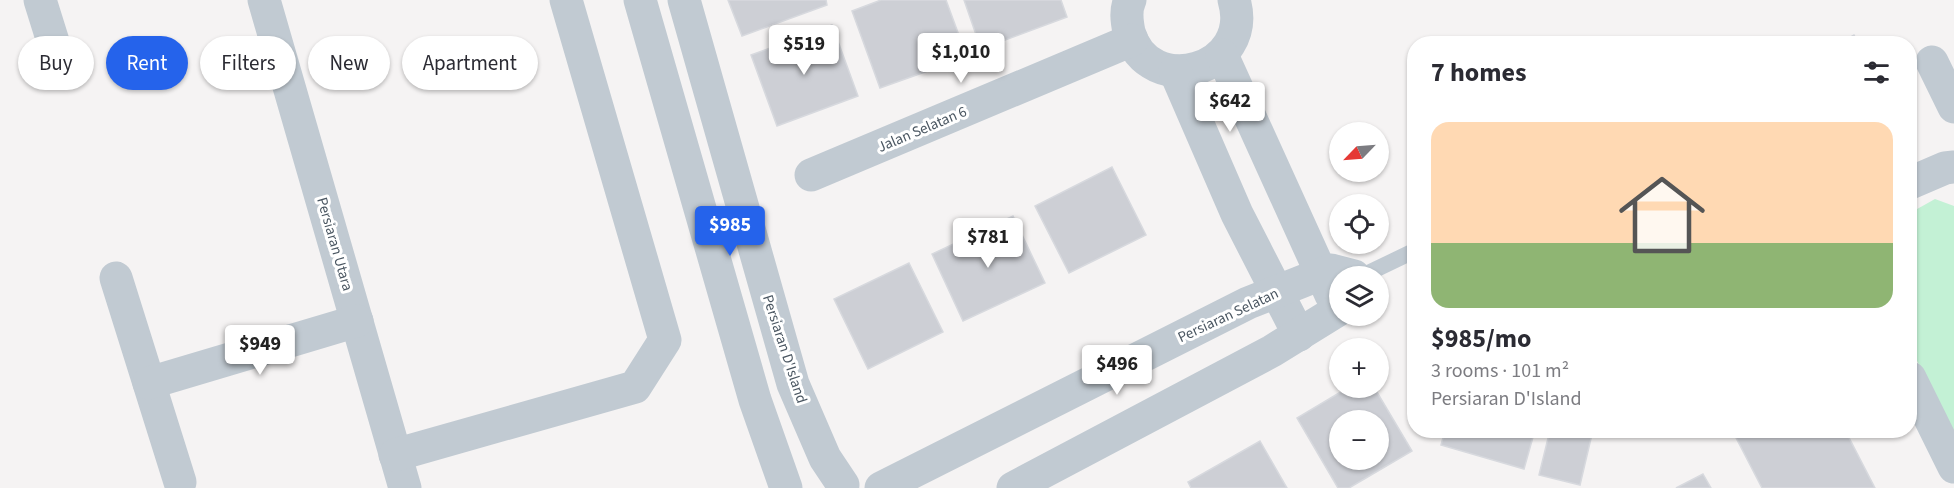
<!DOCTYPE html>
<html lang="en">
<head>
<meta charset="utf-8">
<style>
	:root { --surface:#fff; --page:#f2f2f3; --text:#2b2b33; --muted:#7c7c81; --line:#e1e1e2; --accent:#2563eb }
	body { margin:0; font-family:"Source Sans 3",sans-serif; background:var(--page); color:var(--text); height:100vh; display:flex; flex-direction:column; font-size:22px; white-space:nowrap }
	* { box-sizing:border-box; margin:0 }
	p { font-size:20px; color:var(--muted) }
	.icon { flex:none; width:33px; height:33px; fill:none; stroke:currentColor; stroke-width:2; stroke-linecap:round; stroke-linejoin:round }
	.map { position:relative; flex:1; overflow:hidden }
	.drawer { position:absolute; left:1407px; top:36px; width:510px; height:402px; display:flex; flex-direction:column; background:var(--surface); border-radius:24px; box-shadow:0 2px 4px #0004 }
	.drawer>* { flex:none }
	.top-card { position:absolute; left:18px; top:36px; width:570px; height:54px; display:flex; gap:12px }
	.needle { width:39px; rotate:245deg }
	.buttons { position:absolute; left:1329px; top:122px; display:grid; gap:12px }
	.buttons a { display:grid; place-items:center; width:60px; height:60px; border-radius:50%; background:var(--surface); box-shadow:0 2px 4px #0004; font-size:30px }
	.price { position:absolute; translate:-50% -51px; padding:0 14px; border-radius:6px; background:#fff; color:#222; font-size:20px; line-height:39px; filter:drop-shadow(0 2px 3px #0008) }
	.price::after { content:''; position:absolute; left:50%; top:36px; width:18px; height:14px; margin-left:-9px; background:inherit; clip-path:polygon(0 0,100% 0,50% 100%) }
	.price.current { background:var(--accent); color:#fff }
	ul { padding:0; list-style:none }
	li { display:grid; align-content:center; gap:12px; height:318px; padding:0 24px }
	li+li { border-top:2px solid var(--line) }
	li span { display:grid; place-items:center; height:186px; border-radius:18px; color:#555 }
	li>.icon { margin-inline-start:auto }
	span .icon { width:108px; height:108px; fill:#fffc; stroke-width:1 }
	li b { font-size:26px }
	h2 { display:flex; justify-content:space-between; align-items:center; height:72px; padding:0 24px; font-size:26px }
	.pill { padding:0 21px; border-radius:27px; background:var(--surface); box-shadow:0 2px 4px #0004; font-size:21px; line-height:54px }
	.pill.current { background:var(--accent); color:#fff }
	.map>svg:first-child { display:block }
</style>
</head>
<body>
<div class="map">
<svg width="1954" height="488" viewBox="0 0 1954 488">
	<rect width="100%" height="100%" fill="#f5f3f3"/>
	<polygon fill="#c3f1d5" points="1935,199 1954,206 1954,434 1910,347 1910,213"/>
	<g fill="#cdcfd5" stroke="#d7d9de" stroke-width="1.5" fill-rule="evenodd">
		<polygon points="728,0 826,0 827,5 742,36"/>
		<polygon points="881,0 946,0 967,57 880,88 852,11"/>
		<polygon points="964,0 1061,0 1067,17 981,49"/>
		<polygon points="832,25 858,96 777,126 751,55"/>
		<polygon points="1854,35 1859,44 1838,44"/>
		<polygon points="1112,167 1146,235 1069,273 1035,206"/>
		<polygon points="1013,216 1045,283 963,321 932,254"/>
		<polygon points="909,263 943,332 868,369 834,299"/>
		<path d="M1349 387H1374L1412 451 1349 488H1338L1297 418ZM1340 420H1378V459H1340Z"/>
		<polygon points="1445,430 1535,430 1524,469 1441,445"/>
		<polygon points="1550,430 1593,430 1580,485 1539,475"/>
		<polygon points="1732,430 1845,430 1875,488 1762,488"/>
		<polygon points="1260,441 1287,488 1191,488 1188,482"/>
		<polygon points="1703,474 1711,488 1676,488"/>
	</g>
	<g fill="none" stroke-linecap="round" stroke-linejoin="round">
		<polyline stroke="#c1cad2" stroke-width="16" points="1362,276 1414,251"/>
		<g stroke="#c1cad2" stroke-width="33">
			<polyline points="40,0 55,48"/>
			<polyline points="264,0 405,488"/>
			<path d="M1130 0C1125 10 1127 22 1129 32 1149 101 1255 70 1234 0"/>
			<polyline points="1222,55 1331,295"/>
			<polyline points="1932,62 1954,107"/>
			<polyline points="1175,71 1237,214 1299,335"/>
			<polyline points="811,175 1132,40"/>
			<polyline points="1910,183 1945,168 1954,167"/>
			<polyline points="116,278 180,482"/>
			<polyline points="1910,378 1954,467"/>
			<polyline points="149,383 357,321"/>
			<polyline points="395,455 635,387 665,340 566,0"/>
			<polyline points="881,488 1248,303 1331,270 1354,276"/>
			<polyline points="1013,488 1272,351 1340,309"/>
		</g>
		<g stroke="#c1cad2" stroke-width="33">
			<polyline points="640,0 755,400 786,488"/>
			<polyline points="684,0 793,384 825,458 843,485"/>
		</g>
	</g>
	<g text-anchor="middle" stroke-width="6" stroke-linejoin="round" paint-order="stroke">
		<g font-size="15" fill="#4a5661" stroke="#fff">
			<text transform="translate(922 129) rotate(-23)" y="5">Jalan Selatan 6</text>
			<text transform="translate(335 244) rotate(74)" y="5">Persiaran Utara</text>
			<text transform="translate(1228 315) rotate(-25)" y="5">Persiaran Selatan</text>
			<text transform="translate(785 349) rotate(72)" y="5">Persiaran D'Island</text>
		</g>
	</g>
</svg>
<div class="buttons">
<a><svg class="needle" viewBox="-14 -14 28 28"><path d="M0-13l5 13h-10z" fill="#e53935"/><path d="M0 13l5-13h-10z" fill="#7c7c81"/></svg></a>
<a><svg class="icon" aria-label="locate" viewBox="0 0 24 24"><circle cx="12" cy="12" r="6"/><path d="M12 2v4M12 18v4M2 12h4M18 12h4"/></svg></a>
<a><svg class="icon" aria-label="layers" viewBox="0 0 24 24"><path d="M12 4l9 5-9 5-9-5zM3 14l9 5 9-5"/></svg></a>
<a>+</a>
<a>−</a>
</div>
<b class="price" style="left:804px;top:76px">$519</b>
<b class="price" style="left:961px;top:84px">$1,010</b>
<b class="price" style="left:1230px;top:133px">$642</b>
<b class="price current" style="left:730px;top:257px">$985</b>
<b class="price" style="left:988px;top:269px">$781</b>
<b class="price" style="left:260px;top:376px">$949</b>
<b class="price" style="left:1117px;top:396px">$496</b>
<div class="top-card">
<a class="pill">Buy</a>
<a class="pill current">Rent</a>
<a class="pill">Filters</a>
<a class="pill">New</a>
<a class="pill">Apartment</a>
</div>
<section class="drawer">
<h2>7 homes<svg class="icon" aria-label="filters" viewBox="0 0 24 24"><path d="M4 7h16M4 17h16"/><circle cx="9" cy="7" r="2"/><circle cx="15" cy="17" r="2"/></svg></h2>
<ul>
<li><span style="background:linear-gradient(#ffd9b3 65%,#8fb573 0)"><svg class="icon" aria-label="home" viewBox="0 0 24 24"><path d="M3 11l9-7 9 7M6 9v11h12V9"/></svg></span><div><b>$985/mo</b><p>3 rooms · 101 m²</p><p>Persiaran D'Island</p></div></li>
</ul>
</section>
</div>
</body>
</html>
